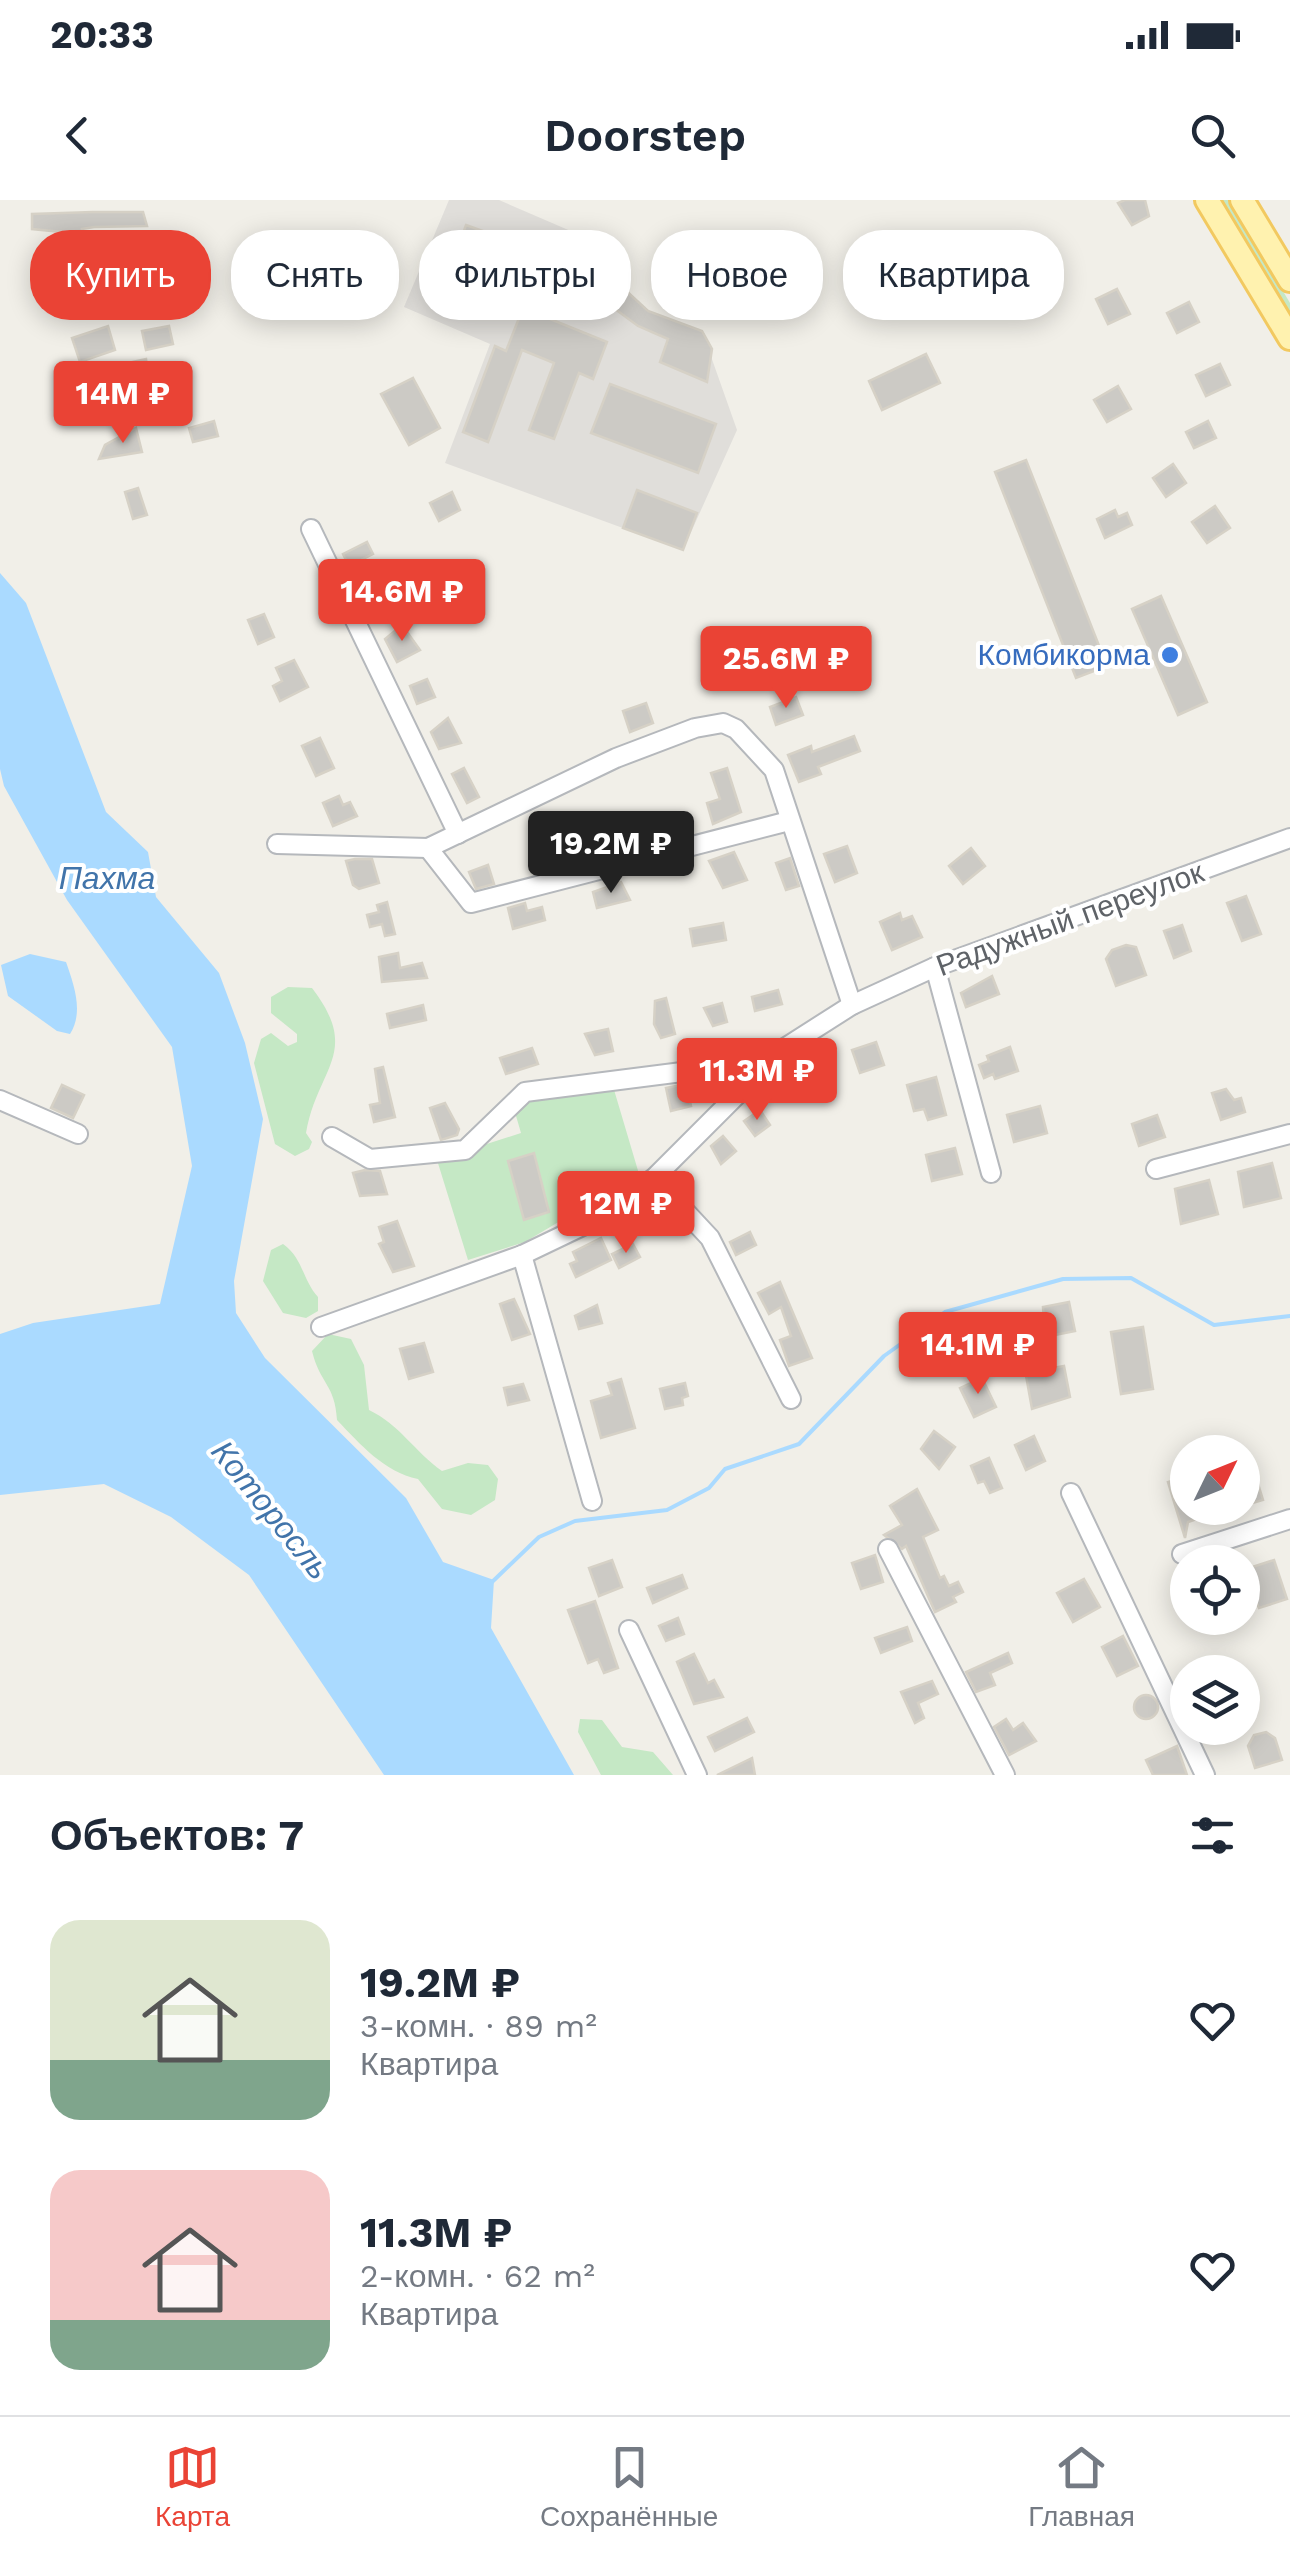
<!DOCTYPE html>
<html lang="ru">
<head>
<meta charset="utf-8">
<style>
	:root { --surface:#fff; --page:#f6f6f7; --text:#1f2937; --muted:#747a83; --line:#e0e1e3; --accent:#ea4335 }
	body { margin:0; font-family:"Work Sans",sans-serif; background:var(--page); color:var(--text); height:100vh; display:flex; flex-direction:column; font-size:38px; white-space:nowrap }
	* { box-sizing:border-box; margin:0 }
	p { font-size:32px; color:var(--muted) }
	.icon { flex:none; width:55px; height:55px; fill:none; stroke:currentColor; stroke-width:2; stroke-linecap:round; stroke-linejoin:round }
	.map { position:relative; height:1575px; overflow:hidden }
	.side { display:flex; flex-direction:column; background:var(--surface); flex:1 }
	.side>* { flex:none }
	.top-card { position:absolute; left:30px; top:30px; width:1230px; height:90px; display:flex; gap:20px }
	.needle { width:65px; rotate:47deg }
	.tools { position:absolute; left:1170px; top:1235px; display:grid; gap:20px }
	.tools a { display:grid; place-items:center; width:90px; height:90px; border-radius:50%; background:var(--surface); box-shadow:0 5px 25px #0003; font-size:50px }
	.price { position:absolute; translate:-50% -85px; padding:0 22px; border-radius:10px; background:var(--accent); color:#fff; font-size:32px; line-height:65px; filter:drop-shadow(0 2px 5px #0008) }
	.price::after { content:''; position:absolute; left:50%; top:60px; width:30px; height:22px; margin-left:-15px; background:inherit; clip-path:polygon(0 0,100% 0,50% 100%) }
	.price.current { background:#222; color:#fff }
	ul { padding:0; list-style:none }
	li { display:flex; align-items:center; gap:30px; height:250px; padding:0 50px }
	li span { display:grid; place-items:center; flex:none; width:280px; height:200px; border-radius:30px; color:#555 }
	li>.icon { margin-inline-start:auto }
	span .icon { width:120px; height:120px; fill:#fffc; stroke-width:1 }
	li b { font-size:42px }
	h2 { display:flex; justify-content:space-between; align-items:center; height:120px; padding:0 50px; font-size:42px }
	.chip { padding:0 35px; border-radius:40px; background:var(--surface); box-shadow:0 5px 25px #0003; font-size:35px; line-height:90px }
	.chip.current { background:var(--accent); color:#fff }
	.status { display:flex; justify-content:space-between; align-items:center; height:70px; padding:0 50px; background:var(--surface); direction:ltr }
	.status svg { height:28px; fill:currentColor }
	header { display:flex; justify-content:space-between; align-items:center; height:130px; padding:0 50px; background:var(--surface); font-size:45px; font-weight:600 }
	.tabs { display:flex; justify-content:space-around; align-items:center; height:140px; border-top:2px solid var(--line); background:var(--surface); font-size:28px; color:var(--muted) }
	.tabs a { display:grid; justify-items:center; gap:5px }
	.tabs .current { color:var(--accent) }
	.map>svg:first-child { display:block }
</style>
</head>
<body>
<div class="status"><b>20:33</b><svg viewBox="0 0 49 12"><path d="M0 12V9h3v3zM5 12V6h3v6zM10 12V3h3v9zM15 12V0h3v12zM26 1h20v11H26zM47 4h2v5h-2z"/></svg></div>
<header><svg class="icon" aria-label="back" viewBox="0 0 24 24"><path d="M15 5l-7 7 7 7"/></svg>Doorstep<svg class="icon" aria-label="search" viewBox="0 0 24 24"><circle cx="10" cy="10" r="6"/><path d="M15 15l6 6"/></svg></header>
<div class="map">
<svg width="1290" height="1575" viewBox="0 0 1290 1575">
	<rect width="100%" height="100%" fill="#f1efe8"/>
	<polygon fill="#e0deda" points="449,0 499,0 573,32 573,72 607,102 621,86 648,111 702,131 737,230 683,350 445,263 490,144 404,107"/>
	<g fill="#c5e8c5">
		<polygon points="1219,0 1229,0 1290,103 1290,120"/>
		<path d="M288 787 312 788C362 853 317 868 306 933L312 942 309 949 295 956 275 944 254 863 261 839 271 833 288 846 297 842V834L271 813V797Z"/>
		<polygon points="612,883 639,974 525,1042 468,1060 437,960 521,933 514,909 536,889"/>
		<path d="M283 1044C303 1058 302 1079 318 1097V1111L306 1118 283 1113 263 1081 271 1050Z"/>
		<path d="M328 1134 351 1139 364 1165 369 1210C400 1225 414 1251 442 1271L468 1263 488 1265 498 1279 495 1300 471 1315 442 1309 418 1279C384 1272 360 1244 337 1220 335 1184 320 1184 312 1151Z"/>
		<polygon points="580,1519 602,1520 622,1547 653,1552 673,1575 601,1575 578,1532"/>
	</g>
	<g fill="#aadaff">
		<polygon points="0,373 26,403 106,612 148,652 156,697 219,773 245,843 263,919 234,1081 236,1113 265,1158 406,1298 443,1362 494,1380 491,1428 574,1575 384,1575 249,1375 171,1317 104,1284 0,1295 0,1134 33,1123 160,1104 192,966 172,847 67,700 4,586 0,569"/>
		<path d="M30 754 66 762C74 785 84 812 70 834L57 831 8 796 1 765Z"/>
	</g>
	<g fill="none" stroke-linecap="round" stroke-linejoin="round">
		<polyline stroke="#aadaff" stroke-width="4" points="491,1383 539,1337 575,1321 667,1310 709,1288 725,1269 799,1244 884,1156 945,1112 1063,1079 1131,1078 1214,1125 1290,1116"/>
	</g>
	<g fill="#cccac5" stroke="#d6d1c6" stroke-width="2.5">
		<polygon points="1125,0 1145,0 1149,16 1132,25 1118,3"/>
		<polygon points="93,12 143,12 147,26 94,27 82,29 83,34 32,29 32,14"/>
		<polygon points="466,25 538,51 531,70 459,44"/>
		<polygon points="621,86 648,111 702,131 712,149 707,182 660,162 668,139 638,126 607,103"/>
		<polygon points="1117,89 1130,114 1108,124 1096,99"/>
		<polygon points="1189,102 1199,122 1177,133 1167,113"/>
		<polygon points="523,108 607,142 593,179 579,173 554,239 529,230 554,163 522,150 488,242 463,232 495,146 506,151"/>
		<polygon points="108,126 115,150 80,162 72,138"/>
		<polygon points="169,126 173,144 146,150 142,131"/>
		<polygon points="926,154 940,183 882,210 869,181"/>
		<polygon points="146,159 150,188 123,195 119,165"/>
		<polygon points="1220,164 1230,185 1206,196 1196,175"/>
		<polygon points="413,178 440,228 409,245 381,194"/>
		<polygon points="610,184 716,224 698,273 591,233"/>
		<polygon points="1118,186 1131,209 1107,222 1094,200"/>
		<polygon points="214,221 218,236 193,242 189,228"/>
		<polygon points="1208,221 1216,238 1194,248 1186,232"/>
		<polygon points="136,228 142,252 99,259 105,245"/>
		<polygon points="1026,260 1107,466 1076,478 995,272"/>
		<polygon points="1173,264 1186,283 1166,297 1153,278"/>
		<polygon points="138,288 147,315 133,319 125,292"/>
		<polygon points="637,290 697,313 683,350 623,328"/>
		<polygon points="452,292 460,310 439,321 430,303"/>
		<polygon points="1215,306 1230,328 1207,343 1192,322"/>
		<polygon points="1115,310 1118,317 1127,313 1132,325 1105,338 1097,319"/>
		<polygon points="367,342 373,354 349,366 343,354"/>
		<polygon points="1161,396 1207,502 1178,515 1132,409"/>
		<polygon points="264,414 274,437 258,444 248,420"/>
		<polygon points="402,425 420,450 397,462 385,439"/>
		<polygon points="294,460 308,487 280,501 273,486 282,481 276,468"/>
		<polygon points="427,479 435,497 417,504 410,486"/>
		<polygon points="796,497 803,515 776,525 770,507"/>
		<polygon points="646,503 653,523 630,532 623,511"/>
		<polygon points="448,518 461,543 439,549 431,532"/>
		<polygon points="854,536 860,551 818,567 821,574 799,582 788,555 811,546 812,552"/>
		<polygon points="320,538 334,568 316,576 302,546"/>
		<polygon points="464,568 479,597 467,603 452,574"/>
		<polygon points="727,568 741,612 713,624 707,603 720,599 711,573"/>
		<polygon points="339,596 343,605 350,602 357,616 333,626 323,603"/>
		<polygon points="642,622 646,635 630,640 632,648 609,654 607,648 600,650 596,637"/>
		<polygon points="847,646 857,673 835,682 824,654"/>
		<polygon points="971,648 985,666 963,684 949,666"/>
		<polygon points="734,652 747,680 723,688 709,661"/>
		<polygon points="790,658 799,686 786,690 776,663"/>
		<polygon points="355,659 372,659 379,683 359,689 353,685 346,661"/>
		<polygon points="488,665 494,684 476,689 469,672"/>
		<polygon points="621,682 630,700 597,708 593,692"/>
		<polygon points="1246,696 1261,734 1242,741 1227,703"/>
		<polygon points="387,702 395,734 385,736 382,724 370,727 367,715 379,712 377,705"/>
		<polygon points="525,703 527,711 542,707 545,720 513,729 508,708"/>
		<polygon points="900,713 902,720 912,716 922,737 892,750 880,722"/>
		<polygon points="723,723 726,740 693,746 690,729"/>
		<polygon points="1182,725 1191,751 1174,758 1164,731"/>
		<polygon points="1126,745 1136,747 1146,775 1116,786 1106,759 1112,750"/>
		<polygon points="398,753 400,768 422,763 427,778 382,782 379,757"/>
		<polygon points="992,776 999,794 966,807 961,793"/>
		<polygon points="778,790 782,804 755,811 752,797"/>
		<polygon points="666,798 675,834 661,838 654,824 655,801"/>
		<polygon points="722,803 727,822 713,826 704,808"/>
		<polygon points="423,805 426,820 390,828 387,814"/>
		<polygon points="608,829 613,851 595,855 585,834"/>
		<polygon points="876,842 884,865 860,873 852,850"/>
		<polygon points="1010,847 1018,871 995,879 993,874 984,878 979,865 989,861 987,856"/>
		<polygon points="532,848 538,864 506,874 500,858"/>
		<polygon points="813,864 823,884 807,890 800,869"/>
		<polygon points="383,867 395,917 374,922 370,905 380,903 375,869"/>
		<polygon points="936,877 946,915 928,920 924,909 914,911 907,885"/>
		<polygon points="686,884 691,906 671,911 666,888"/>
		<polygon points="62,885 84,895 73,918 51,908"/>
		<polygon points="1226,889 1234,900 1241,898 1245,912 1221,920 1212,893"/>
		<polygon points="445,903 459,929 457,935 441,940 430,908"/>
		<polygon points="1040,906 1047,933 1014,942 1007,915"/>
		<polygon points="760,910 770,925 755,936 744,921"/>
		<polygon points="1157,915 1165,937 1139,946 1132,924"/>
		<polygon points="723,936 736,951 721,964 711,946"/>
		<polygon points="955,948 962,974 932,981 926,955"/>
		<polygon points="534,953 549,1012 524,1020 508,961"/>
		<polygon points="1272,963 1281,998 1244,1007 1238,972"/>
		<polygon points="365,970 380,971 387,994 360,996 353,973"/>
		<polygon points="1209,980 1218,1014 1181,1024 1175,989"/>
		<polygon points="397,1021 414,1066 393,1072 379,1044 384,1042 379,1027"/>
		<polygon points="750,1032 756,1045 736,1055 730,1042"/>
		<polygon points="601,1038 611,1060 576,1077 570,1064 577,1061 573,1052"/>
		<polygon points="633,1044 640,1057 619,1068 612,1054"/>
		<polygon points="780,1082 812,1158 789,1166 780,1140 791,1136 781,1107 769,1114 758,1093"/>
		<polygon points="514,1099 530,1134 512,1140 500,1104"/>
		<polygon points="1069,1102 1075,1131 1045,1137 1043,1107"/>
		<polygon points="597,1105 602,1123 579,1129 575,1116"/>
		<polygon points="1143,1127 1153,1189 1121,1194 1111,1132"/>
		<polygon points="424,1143 433,1172 409,1179 400,1149"/>
		<polygon points="1051,1158 1053,1168 1064,1166 1070,1197 1032,1209 1025,1170 1035,1168 1033,1161"/>
		<polygon points="982,1178 996,1207 974,1217 960,1188"/>
		<polygon points="621,1179 635,1228 601,1238 591,1201 612,1195 608,1183"/>
		<polygon points="685,1183 688,1196 682,1198 683,1205 665,1209 660,1189"/>
		<polygon points="523,1184 529,1200 508,1205 504,1188"/>
		<polygon points="934,1231 955,1247 939,1269 921,1249"/>
		<polygon points="1034,1236 1045,1261 1026,1270 1015,1245"/>
		<polygon points="989,1258 1002,1288 990,1293 984,1281 978,1283 971,1266"/>
		<polygon points="1255,1274 1263,1300 1242,1306 1242,1277"/>
		<polygon points="1181,1278 1188,1291 1188,1308 1207,1308 1200,1318 1188,1322 1185,1338 1168,1282"/>
		<polygon points="917,1289 938,1330 923,1337 940,1378 944,1376 949,1386 958,1382 963,1392 953,1397 956,1402 935,1412 906,1346 902,1349 884,1335 902,1325 890,1306"/>
		<polygon points="875,1355 883,1382 861,1389 852,1363"/>
		<polygon points="612,1360 622,1387 599,1396 589,1368"/>
		<polygon points="1274,1360 1287,1399 1259,1408 1245,1378 1252,1367"/>
		<polygon points="682,1375 687,1388 653,1403 647,1388"/>
		<polygon points="1084,1379 1100,1407 1073,1422 1057,1393"/>
		<polygon points="595,1401 618,1468 604,1473 598,1459 588,1463 568,1410"/>
		<polygon points="678,1418 684,1434 666,1441 659,1426"/>
		<polygon points="907,1427 912,1441 881,1453 875,1438"/>
		<polygon points="1123,1436 1138,1466 1117,1476 1102,1447"/>
		<polygon points="1008,1453 1012,1463 990,1473 995,1485 976,1492 966,1472"/>
		<polygon points="694,1454 708,1483 714,1480 723,1497 694,1504 677,1462"/>
		<polygon points="932,1481 938,1494 918,1503 924,1518 915,1523 901,1492"/>
		<circle cx="1146" cy="1507" r="12"/>
		<polygon points="747,1518 754,1532 715,1551 708,1537"/>
		<polygon points="1006,1519 1013,1530 1023,1523 1036,1541 1009,1555 994,1527"/>
		<polygon points="1266,1532 1275,1538 1282,1560 1255,1568 1248,1546 1254,1535"/>
		<polygon points="1177,1546 1187,1575 1153,1575 1146,1560"/>
		<polygon points="752,1558 755,1575 717,1575"/>
	</g>
	<g fill="none" stroke-linecap="round" stroke-linejoin="round">
		<g stroke="#b5b8bc" stroke-width="22">
			<g id="minor">
				<polyline points="311,329 458,634"/>
				<polyline points="277,644 428,648 616,558 695,528 723,523 736,529 774,570 852,805"/>
				<polyline points="428,648 471,703 789,621"/>
				<polyline points="935,767 991,973"/>
				<polyline points="0,900 78,934"/>
				<polyline points="332,937 370,959 465,950 525,892 737,865 757,873"/>
				<polyline points="1156,969 1290,934"/>
				<polyline points="654,978 710,1038 791,1199"/>
				<polyline points="522,1055 592,1301"/>
				<polyline points="321,1127 522,1055 593,1021 654,978 783,849 852,805 935,767 1290,638"/>
				<polyline points="1071,1293 1205,1575"/>
				<polyline points="888,1349 1005,1575"/>
				<polyline points="1182,1354 1290,1319"/>
				<polyline points="629,1430 697,1575"/>
			</g>
		</g>
		<g stroke="#f2c960" stroke-width="28">
			<g id="major">
				<polyline points="1207,0 1290,138"/>
				<polyline points="1242,0 1290,80"/>
			</g>
		</g>
		<use href="#minor" stroke="#fff" stroke-width="18"/>
		<use href="#major" stroke="#fff2af" stroke-width="22"/>
	</g>
	<circle fill="#3f7fe0" stroke="#fff" stroke-width="4" cx="1170" cy="455" r="10"/>
	<g text-anchor="middle" stroke-width="8" stroke-linejoin="round" paint-order="stroke">
		<g font-size="30" fill="#366cbe" stroke="#fff" text-anchor="end">
			<text x="1150" y="465">Комбикорма</text>
		</g>
		<g font-size="30" fill="#5f6368" stroke="#fff">
			<text transform="translate(1070 719) rotate(-20)" y="10">Радужный переулок</text>
		</g>
		<g font-size="32" font-style="italic" fill="#4174aa" stroke="#fff">
			<text x="107" y="689">Пахма</text>
			<text transform="translate(271 1310) rotate(51)" y="11">Которосль</text>
		</g>
	</g>
</svg>
<div class="tools">
<a><svg class="needle" viewBox="-14 -14 28 28"><path d="M0-13l5 13h-10z" fill="#e53935"/><path d="M0 13l5-13h-10z" fill="#747a83"/></svg></a>
<a><svg class="icon" aria-label="locate" viewBox="0 0 24 24"><circle cx="12" cy="12" r="6"/><path d="M12 2v4M12 18v4M2 12h4M18 12h4"/></svg></a>
<a><svg class="icon" aria-label="layers" viewBox="0 0 24 24"><path d="M12 4l9 5-9 5-9-5zM3 14l9 5 9-5"/></svg></a>
</div>
<b class="price" style="left:123px;top:246px">14M ₽</b>
<b class="price" style="left:402px;top:444px">14.6M ₽</b>
<b class="price" style="left:786px;top:511px">25.6M ₽</b>
<b class="price current" style="left:611px;top:696px">19.2M ₽</b>
<b class="price" style="left:757px;top:923px">11.3M ₽</b>
<b class="price" style="left:626px;top:1056px">12M ₽</b>
<b class="price" style="left:978px;top:1197px">14.1M ₽</b>
<div class="top-card">
<a class="chip current">Купить</a>
<a class="chip">Снять</a>
<a class="chip">Фильтры</a>
<a class="chip">Новое</a>
<a class="chip">Квартира</a>
</div>
</div>
<section class="side">
<h2>Объектов: 7<svg class="icon" aria-label="filters" viewBox="0 0 24 24"><path d="M4 7h16M4 17h16"/><circle cx="9" cy="7" r="2"/><circle cx="15" cy="17" r="2"/></svg></h2>
<ul>
<li><span style="background:linear-gradient(#dfe7d0 70%,#7fa58c 0)"><svg class="icon" aria-label="home" viewBox="0 0 24 24"><path d="M3 11l9-7 9 7M6 9v11h12V9"/></svg></span><div><b>19.2M ₽</b><p>3-комн. · 89 m²</p><p>Квартира</p></div><svg class="icon" aria-label="heart" viewBox="0 0 24 24"><path d="M12 20l-8-8c-3-5 5-10 8-4 3-6 11-1 8 4z"/></svg></li>
<li><span style="background:linear-gradient(#f6c9c9 75%,#7fa58c 0)"><svg class="icon" aria-label="home" viewBox="0 0 24 24"><path d="M3 11l9-7 9 7M6 9v11h12V9"/></svg></span><div><b>11.3M ₽</b><p>2-комн. · 62 m²</p><p>Квартира</p></div><svg class="icon" aria-label="heart" viewBox="0 0 24 24"><path d="M12 20l-8-8c-3-5 5-10 8-4 3-6 11-1 8 4z"/></svg></li>
</ul>
</section>
<nav class="tabs">
<a class="current"><svg class="icon" aria-label="map" viewBox="0 0 24 24"><path d="M3 6l6-2 6 2 6-2v14l-6 2-6-2-6 2zM9 4v14M15 6v14"/></svg>Карта</a>
<a><svg class="icon" aria-label="saved" viewBox="0 0 24 24"><path d="M7 4h10v16l-5-4-5 4z"/></svg>Сохранённые</a>
<a><svg class="icon" aria-label="home" viewBox="0 0 24 24"><path d="M3 11l9-7 9 7M6 9v11h12V9"/></svg>Главная</a>
</nav>
</body>
</html>
